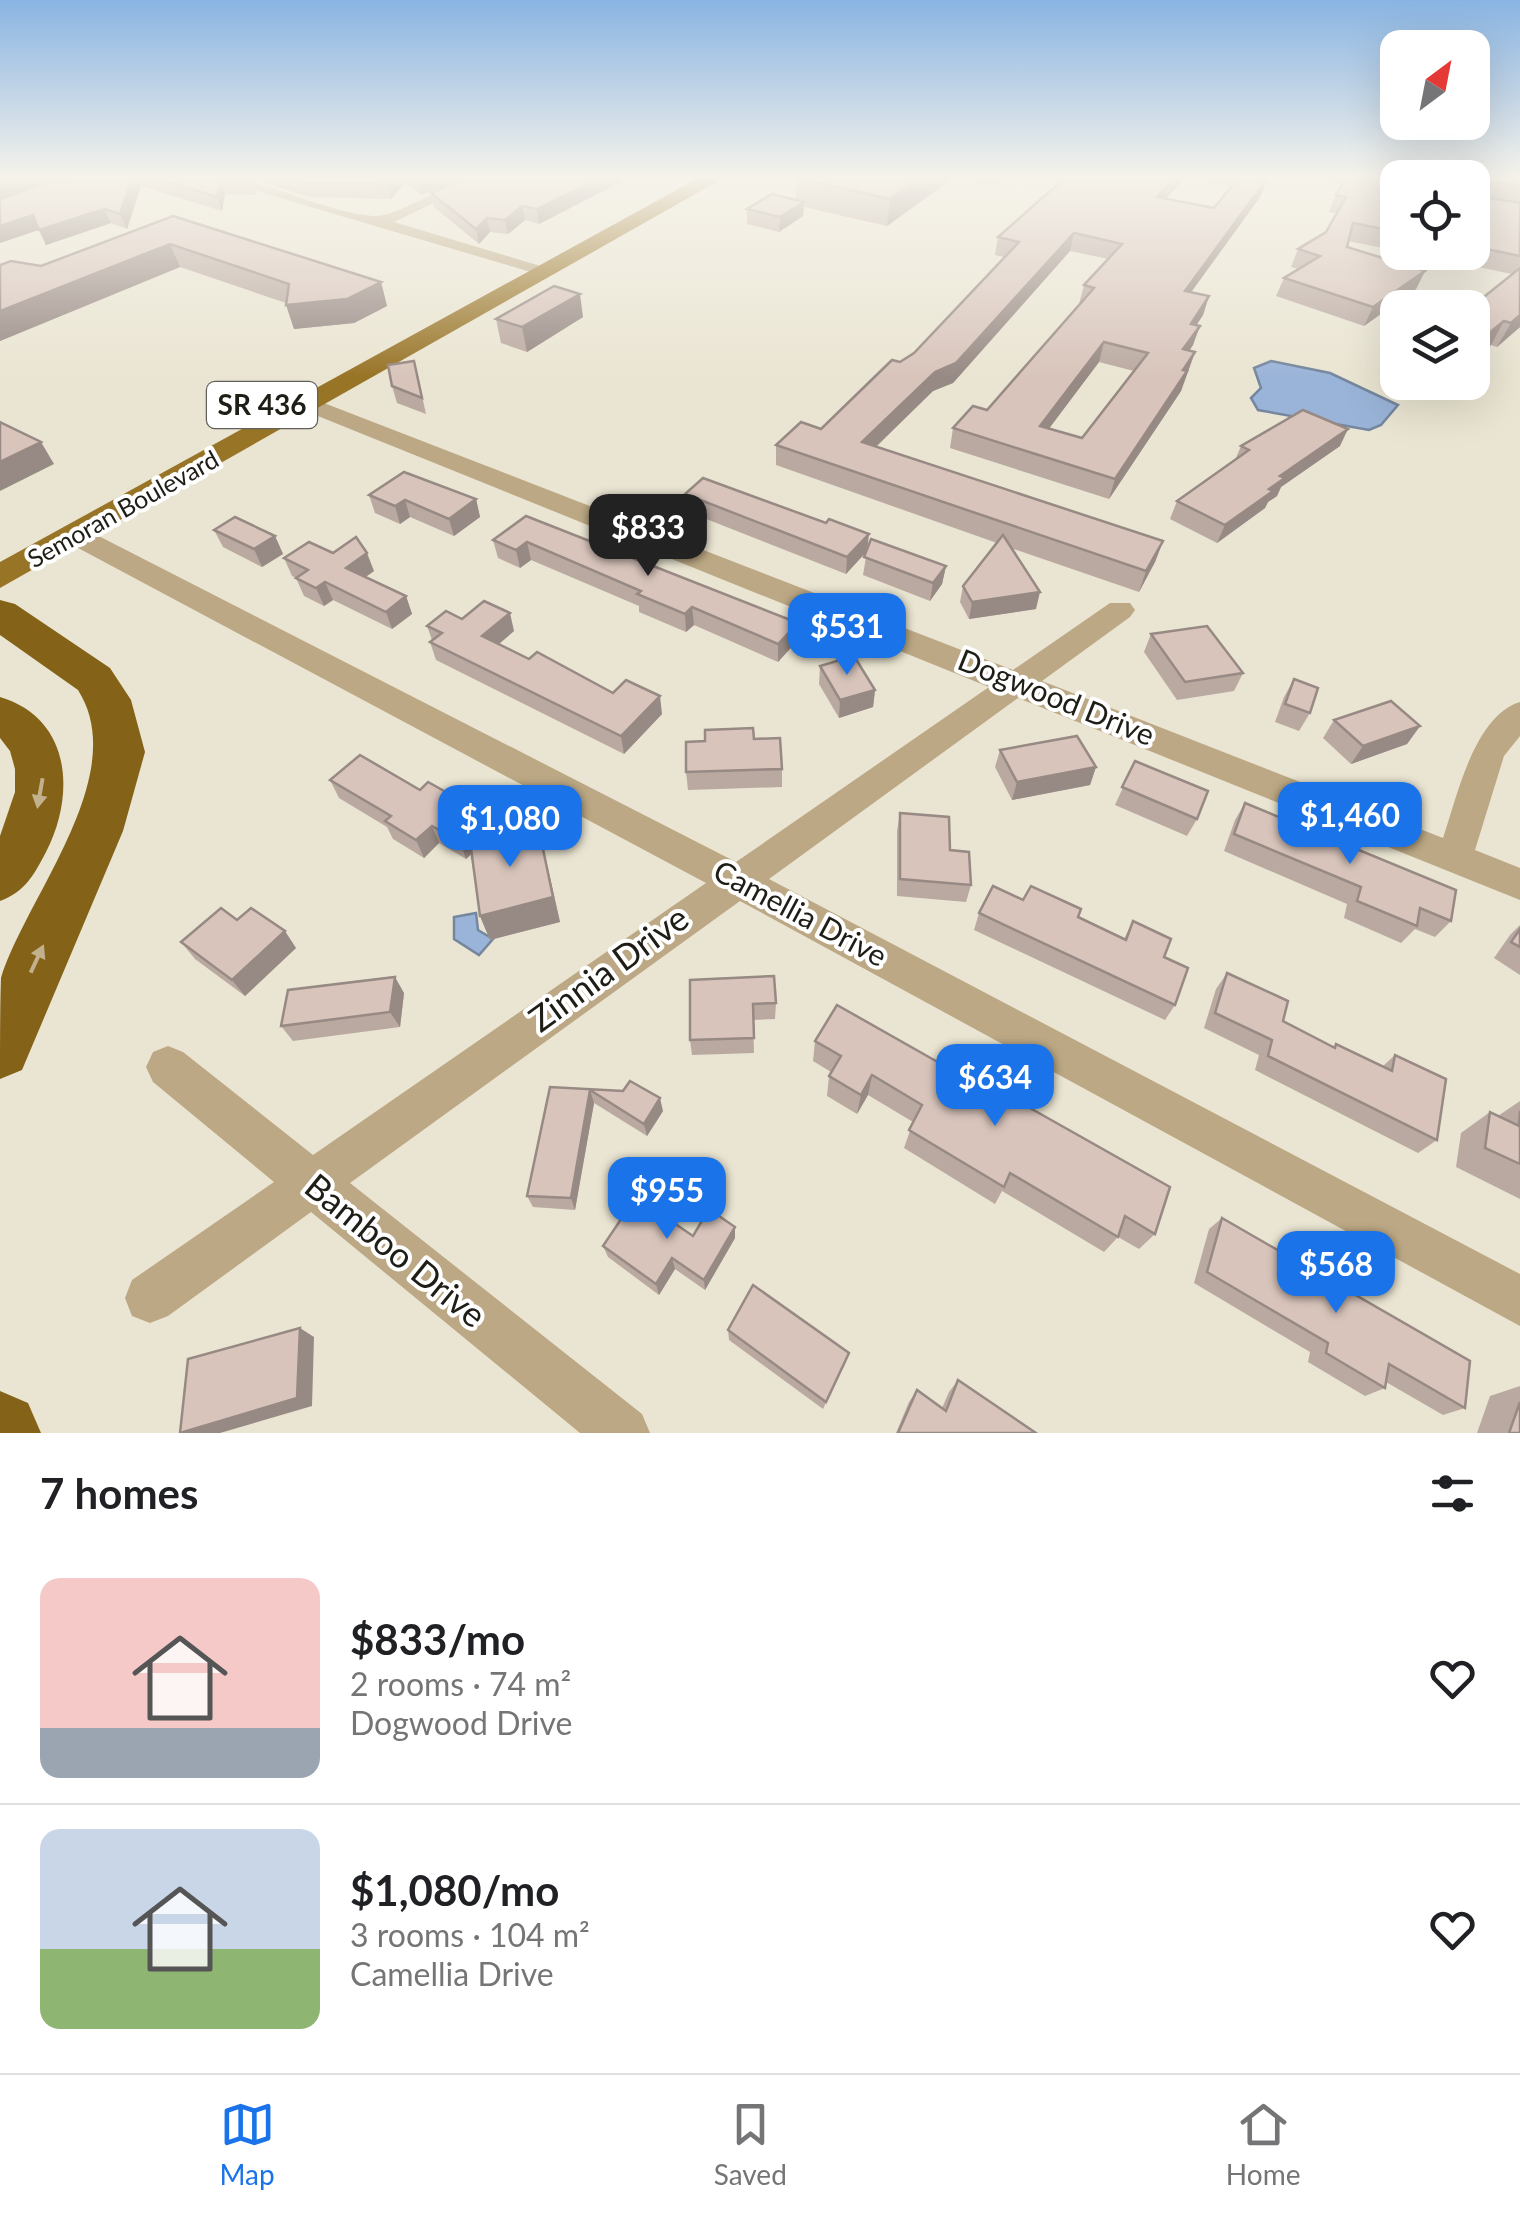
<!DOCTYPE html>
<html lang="en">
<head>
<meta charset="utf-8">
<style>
	:root { --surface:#fff; --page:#f2f2f2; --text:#202124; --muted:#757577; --line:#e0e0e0; --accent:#1a73e8 }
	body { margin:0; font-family:Lato,sans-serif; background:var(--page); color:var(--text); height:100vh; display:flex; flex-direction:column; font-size:38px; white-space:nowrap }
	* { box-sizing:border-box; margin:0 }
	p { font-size:32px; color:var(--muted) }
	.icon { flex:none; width:55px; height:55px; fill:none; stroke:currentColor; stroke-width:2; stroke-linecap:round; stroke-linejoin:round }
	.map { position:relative; height:1433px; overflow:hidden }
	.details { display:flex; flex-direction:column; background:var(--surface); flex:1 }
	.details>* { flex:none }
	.needle { width:65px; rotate:32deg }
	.tools { position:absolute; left:1380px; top:30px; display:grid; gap:20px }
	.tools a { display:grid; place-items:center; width:110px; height:110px; border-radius:20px; background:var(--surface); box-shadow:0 10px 40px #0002; font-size:50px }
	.price { position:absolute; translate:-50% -85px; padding:0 22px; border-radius:20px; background:var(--accent); color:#fff; font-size:32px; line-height:65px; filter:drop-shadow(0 2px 5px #0008) }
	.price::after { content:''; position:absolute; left:50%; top:60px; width:30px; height:22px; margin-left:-15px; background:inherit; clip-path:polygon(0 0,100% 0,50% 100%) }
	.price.current { background:#222; color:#fff }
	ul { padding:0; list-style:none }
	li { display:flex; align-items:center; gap:30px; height:250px; padding:0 40px }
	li+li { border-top:2px solid var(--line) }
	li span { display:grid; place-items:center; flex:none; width:280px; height:200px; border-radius:20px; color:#555 }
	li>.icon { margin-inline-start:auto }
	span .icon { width:120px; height:120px; fill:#fffc; stroke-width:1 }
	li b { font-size:42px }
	h2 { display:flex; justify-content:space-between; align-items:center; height:120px; padding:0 40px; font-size:42px }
	.tab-bar { display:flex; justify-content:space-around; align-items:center; height:140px; border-top:2px solid var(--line); background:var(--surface); font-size:28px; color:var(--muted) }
	.tab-bar a { display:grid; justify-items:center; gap:5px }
	.tab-bar .current { color:var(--accent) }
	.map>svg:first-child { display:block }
</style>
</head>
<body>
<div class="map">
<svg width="1520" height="1433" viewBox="0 0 1520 1433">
	<rect width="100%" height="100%" fill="#eae5d2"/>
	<g fill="#9ab4d9" stroke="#75879e" stroke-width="2.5">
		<polygon points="1271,361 1330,373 1398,405 1381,425 1369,430 1258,410 1251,398 1261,388 1254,368"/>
		<polygon points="476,913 478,930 493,939 479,955 454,939 454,917"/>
	</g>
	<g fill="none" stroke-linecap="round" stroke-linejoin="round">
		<g fill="#bca884" fill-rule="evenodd">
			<path d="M206 176C265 176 316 211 373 216 401 218 450 176 490 176L394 222 557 271 541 275Z"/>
			<polygon points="1303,176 1339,176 1398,187 1398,197"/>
			<path d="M311 398 1013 670 1110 603H1130L1135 610 1130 617 1042 681 1443 838C1457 797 1474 716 1520 702V736L1504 756 1475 850 1520 868V900L1018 698 769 879 1520 1274V1326L740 901 350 1183 642 1414 650 1433H580L311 1212 168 1316 150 1323 132 1316 125 1298 132 1280 274 1182 153 1082 146 1067 153 1052 168 1046 183 1052 313 1155 706 883 65 541 62 535 65 529H85L736 862 989 687 303 410 300 405Z"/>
		</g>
		<polygon fill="#987427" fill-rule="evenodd" points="702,176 727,176 0,588 0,562"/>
		<g fill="#846319" fill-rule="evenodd">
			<path d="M0 600 15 604 110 668 131 700 145 752 123 831 22 1070 0 1079C0 1049 0 1007 1 978 26 897 132 775 78 690L0 635Z"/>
			<path d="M0 697C71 718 76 794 46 852 34 875 25 892 0 901V836L15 792V769L10 751 0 738Z"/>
			<polygon points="0,1391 28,1403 41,1433 0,1433"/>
		</g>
	</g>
	<g fill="#baa9a1" fill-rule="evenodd">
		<polygon points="79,176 235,176 252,181 257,195 225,194 222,211 141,186 127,229 111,223 46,245 39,230 0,243 66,177 67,179"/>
		<polygon points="237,176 632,176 539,224 525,220 508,234 490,232 479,244 434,207 431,193 464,178 421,195 406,182 391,199 309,197 250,178"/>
		<polygon points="800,176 1007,176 995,186 953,178 887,226 804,207 803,216 779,232 747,224 747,209 796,200 797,178"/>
		<path d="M1067 176H1271L1265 185 1260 197 1191 292 1209 296 1203 315 1196 325 1193 345 1189 351 1195 352 1181 391 1109 499 950 448 953 428 987 410 1079 304 1084 285 1108 259 1070 251 953 383 933 391 876 447 1163 541 1155 562 1139 592 1011 548 1036 609 969 619 960 602 963 586 997 543 776 465V445L821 429 914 353 1004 257 995 255 998 237ZM1185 178 1231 187 1214 208 1166 199ZM1099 362 1134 371 1082 438 1049 428Z"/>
		<polygon points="1347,176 1520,176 1520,266 1519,269 1520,268 1520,327 1497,347 1491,345 1472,360 1472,308 1512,274 1405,252 1472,252 1472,178 1398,178 1398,251 1348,241 1347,247 1425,271 1416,289 1364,326 1276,296 1284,278 1298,269 1291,267 1298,249 1326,232 1336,213 1329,212 1336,195"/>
		<polygon points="173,216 381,282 387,306 354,323 294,329 286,303 180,267 0,341 0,265 41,266"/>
		<polygon points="583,317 527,352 501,343 496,319"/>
		<polygon points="1398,354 1398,382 1445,382 1426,399 1381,382 1393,357"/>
		<polygon points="418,378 426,414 397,403 392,386"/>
		<polygon points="1241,446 1340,446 1281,487 1277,496 1268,502 1265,508 1217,543 1170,519 1177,501 1235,460"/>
		<polygon points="685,494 826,523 867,551 946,566 942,584 930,601 863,575 867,551 846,574 686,511"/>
		<polygon points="369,495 476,499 480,517 454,536 410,517 400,524 375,513"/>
		<polygon points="526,516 797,641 778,662 694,625 686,632 639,612 639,606 531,560 520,568 498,558 493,540"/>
		<polygon points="214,530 275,536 283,554 262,567 223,547"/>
		<polygon points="284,558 374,571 365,577 406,596 412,614 392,629 333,600 324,606 304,596 296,578 292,576"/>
		<polygon points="462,619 514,631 499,644 529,659 662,714 624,754 436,660 430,642 432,640 427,626"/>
		<polygon points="1151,634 1243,673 1234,691 1177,700 1144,652"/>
		<polygon points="820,666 875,690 873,707 839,718 819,684"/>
		<polygon points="1294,679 1310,713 1299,731 1275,722 1284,697"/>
		<polygon points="1334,720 1420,726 1407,744 1351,764 1323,738"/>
		<polygon points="1000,750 1096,767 1090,785 1012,800 995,767"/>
		<polygon points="1135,761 1197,819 1187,836 1115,805"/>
		<polygon points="782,769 782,787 688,790 686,772"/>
		<polygon points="330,780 420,790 487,815 493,833 488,837 538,825 560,922 490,940 480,916 471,854 466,859 439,843 424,858 393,839 387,827 339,798"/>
		<polygon points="1245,803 1451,921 1435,937 1415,929 1401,943 1344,918 1347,904 1224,851 1235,820"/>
		<polygon points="900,813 950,850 971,885 966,902 897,896 897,831"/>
		<polygon points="1023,900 1078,917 1124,939 1133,921 1164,957 1175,1005 1165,1020 974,930 979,913"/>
		<polygon points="237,920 296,948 245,996 195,959 181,942"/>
		<polygon points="1520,925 1520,975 1494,958 1510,935"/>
		<polygon points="1227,973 1283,1021 1333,1047 1336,1044 1383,1066 1395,1055 1437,1140 1418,1153 1255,1070 1259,1055 1204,1028 1216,989"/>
		<polygon points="690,980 776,1003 775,1019 753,1020 754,1053 692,1055 690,1040"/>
		<polygon points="404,993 400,1027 293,1041 281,1026"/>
		<polygon points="815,1041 1155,1234 1139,1249 1118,1237 1104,1252 1002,1191 995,1204 904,1148 913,1122 868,1095 857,1114 827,1096 829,1076 831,1072 813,1061"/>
		<polygon points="550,1087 623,1091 663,1111 647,1136 594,1103 575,1210 533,1207 527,1196"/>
		<polygon points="1520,1101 1520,1199 1456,1167 1461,1133 1490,1112 1498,1116"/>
		<polygon points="1222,1218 1465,1408 1443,1415 1386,1382 1385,1388 1365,1396 1308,1362 1310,1352 1194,1283 1209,1229"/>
		<polygon points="735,1238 705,1290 675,1269 659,1295 608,1257 603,1246"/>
		<polygon points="728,1330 846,1362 823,1409 729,1340"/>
		<polygon points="958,1380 1036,1433 896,1433 909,1402 917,1390 942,1408 949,1392"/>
		<polygon points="1520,1386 1520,1433 1477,1433 1490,1396"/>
	</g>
	<g fill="#978983">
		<polygon points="18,176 68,176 66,177 72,190 64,180 65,177 0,198 0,182"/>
		<polygon points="133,176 136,176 141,186 127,229 120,214"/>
		<polygon points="395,176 405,176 406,182 391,199 387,185"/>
		<polygon points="430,176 471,176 458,179 421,195 418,182"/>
		<polygon points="604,176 632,176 539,224 537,209"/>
		<polygon points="922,176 953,176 953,178 887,226 890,199"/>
		<polygon points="996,176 1007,176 995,186"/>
		<polygon points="1176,176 1186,176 1152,214 1157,197"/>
		<polygon points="1265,176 1271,176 1265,185 1260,197 1179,309 1185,291 1261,188"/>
		<polygon points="220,180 225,194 222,211 217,197"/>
		<polygon points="804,202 803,216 779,232 780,217"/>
		<polygon points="522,206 525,220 508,234 505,220"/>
		<polygon points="104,209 111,223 46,245 39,230"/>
		<polygon points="33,215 41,229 0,243 0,226"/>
		<polygon points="487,218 490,232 479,244 476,229"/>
		<polygon points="1074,233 1070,251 953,383 933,391 860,462 862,442"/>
		<polygon points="170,244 180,267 0,341 0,311"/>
		<polygon points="1425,271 1416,289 1364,326 1373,307"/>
		<polygon points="381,282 387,306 354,323 294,329 286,305"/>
		<polygon points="580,294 583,317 527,352 522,327"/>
		<polygon points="1209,296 1203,315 1185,343 1191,324"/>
		<polygon points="1520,315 1520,327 1497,347 1511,323"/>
		<polygon points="1504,321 1491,345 1472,360 1472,347"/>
		<polygon points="1200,326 1193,345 1177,368 1183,349"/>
		<polygon points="1104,342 1099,362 1036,446 1040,426"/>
		<polygon points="1195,352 1181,391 1109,499 1115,479"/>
		<polygon points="1435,382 1445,382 1426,399"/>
		<polygon points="1348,429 1340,446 1281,487 1277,496 1268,502 1265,508 1217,543 1225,525 1269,489 1280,476"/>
		<polygon points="41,442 54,464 0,491 0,462"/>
		<polygon points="476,499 480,517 454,536 449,519"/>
		<polygon points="405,500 410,517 400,524 395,506"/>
		<polygon points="869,534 867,551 846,574 847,557"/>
		<polygon points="275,536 283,554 262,567 254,549"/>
		<polygon points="1163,541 1155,562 1139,592 1146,571"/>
		<polygon points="527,542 531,560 520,568 516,550"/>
		<polygon points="367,553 374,571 353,586 346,568"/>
		<polygon points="946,566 942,584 930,601 933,583"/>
		<polygon points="325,582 333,600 324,606 316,588"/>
		<polygon points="1040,592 1036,609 969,619 972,602"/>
		<polygon points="406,596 412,614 392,629 386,612"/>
		<polygon points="692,607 694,625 686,632 685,614"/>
		<polygon points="510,613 514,631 487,654 482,636"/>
		<polygon points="798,623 797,641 778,662 778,644"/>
		<polygon points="875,690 873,707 839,718 840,700"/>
		<polygon points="660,696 662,714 624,754 621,736"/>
		<polygon points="1420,726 1407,744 1351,764 1363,746"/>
		<polygon points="1096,767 1090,785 1012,800 1017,782"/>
		<polygon points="487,815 493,833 466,859 460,842"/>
		<polygon points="538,825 560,922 490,940 480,916"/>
		<polygon points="432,826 439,843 424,858 416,840"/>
		<polygon points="285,931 296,948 245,996 232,980"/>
		<polygon points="395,977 404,993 400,1027 390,1012"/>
		<polygon points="872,1075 868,1095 857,1114 861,1095"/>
		<polygon points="590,1090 594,1103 575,1210 571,1198"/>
		<polygon points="660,1098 663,1111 647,1136 644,1124"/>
		<polygon points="735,1227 735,1238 705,1290 704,1280"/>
		<polygon points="672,1258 675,1269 659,1295 656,1284"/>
		<polygon points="300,1328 314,1337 312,1406 220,1433 180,1433"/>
	</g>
	<g fill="#d8c4bb" stroke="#978983" stroke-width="2.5" fill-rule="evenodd">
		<polygon points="0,176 18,176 0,182"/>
		<polygon points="66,176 64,180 79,176 133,176 120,214 104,209 39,230 33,215 0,226 0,199"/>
		<polygon points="148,176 235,176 252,181 220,180 217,197"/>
		<polygon points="284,176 395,176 387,185 305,183"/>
		<polygon points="412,176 430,176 418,182"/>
		<polygon points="467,176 604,176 537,209 522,206 505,220 487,218 476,229 431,193"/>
		<polygon points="800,176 922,176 890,199 797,178"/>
		<path d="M1067 176H1176L1157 197 1214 208 1240 176 1266 180 1185 291 1209 296 1191 324 1200 326 1183 349 1195 352 1183 370 1187 371 1115 479 953 428 973 406 987 410 1094 288 1084 285 1122 244 1074 233 956 363 935 372 862 442 1163 541 1146 571 776 445 801 422 821 429 892 360 900 362 914 353 1019 242 998 237ZM1104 342 1148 353 1082 438 1040 426Z"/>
		<polygon points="1347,176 1368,176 1398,182 1398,232 1353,223 1347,247 1425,271 1373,307 1284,278 1320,256 1298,249 1326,232 1346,197 1336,195"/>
		<polygon points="1409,176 1520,176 1520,186 1481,180 1478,196 1520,203 1520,256 1472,246 1472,178"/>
		<polygon points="772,194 804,202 780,217 747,209"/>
		<polygon points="173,216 381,282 347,299 286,305 289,284 170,244 0,311 0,265 11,261 41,266"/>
		<polygon points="1520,268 1520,315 1511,323 1504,321 1472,347 1472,308 1470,308"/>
		<polygon points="554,286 580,294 522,327 496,319"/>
		<polygon points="414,361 422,398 392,386 388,365"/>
		<polygon points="1303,410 1348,429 1280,476 1285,478 1269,489 1273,491 1225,525 1177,501 1249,450 1241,446"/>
		<polygon points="0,422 41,442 0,462"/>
		<polygon points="404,472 476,499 449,519 405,500 395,506 369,495"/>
		<polygon points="703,478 826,523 829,519 869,534 847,557 685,494"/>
		<polygon points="526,516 798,623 778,644 692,607 685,614 637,594 641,591 527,542 516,550 493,540"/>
		<polygon points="235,517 275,536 254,549 214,530"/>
		<polygon points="1003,535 1040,592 972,602 963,586"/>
		<polygon points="356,537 367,553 346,568 406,596 386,612 325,582 316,588 296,578 308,570 284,558 309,542 333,553"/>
		<polygon points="871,539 946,566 933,583 864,557"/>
		<polygon points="484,601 510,613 482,636 529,659 537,652 613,693 626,680 660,696 621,736 430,642 442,633 427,626 446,611 462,619"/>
		<polygon points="1207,626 1243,673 1185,682 1151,634"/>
		<polygon points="854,656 875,690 840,700 820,666"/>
		<polygon points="1294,679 1318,688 1310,713 1285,704"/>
		<polygon points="1391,701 1420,726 1363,746 1334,720"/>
		<polygon points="753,728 754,739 780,738 782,769 686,772 686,742 705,741 705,730"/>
		<polygon points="1077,736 1096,767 1017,782 1000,750"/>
		<polygon points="360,755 420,790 428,782 487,815 460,842 432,826 416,840 385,821 391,816 330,780"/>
		<polygon points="1135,761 1208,791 1197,819 1122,787"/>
		<polygon points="1245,803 1456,890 1451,921 1420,908 1417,926 1357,901 1361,887 1234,834"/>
		<polygon points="900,813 949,817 950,850 969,852 971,885 900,879"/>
		<polygon points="538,825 553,897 480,916 470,841"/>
		<polygon points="993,886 1023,900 1031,886 1081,909 1078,917 1126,940 1133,921 1171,939 1164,957 1188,968 1175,1005 979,913"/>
		<polygon points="221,908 237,920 251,908 285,931 232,980 181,942"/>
		<polygon points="1520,929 1520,947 1511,942"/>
		<polygon points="1227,973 1288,1001 1283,1021 1335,1048 1336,1044 1392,1071 1395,1055 1446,1079 1437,1140 1268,1056 1272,1040 1215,1013"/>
		<polygon points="774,976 776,1003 753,1004 754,1038 690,1040 690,980"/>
		<polygon points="395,977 390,1012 281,1026 288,990"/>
		<polygon points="837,1005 943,1065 945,1060 1170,1187 1155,1234 1125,1216 1118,1237 1010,1173 1004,1187 909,1130 922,1105 872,1075 861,1095 829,1076 841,1056 815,1041"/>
		<polygon points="630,1081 660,1098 644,1124 590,1090 571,1198 527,1196 550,1087 623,1091"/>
		<polygon points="1520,1111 1520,1164 1485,1148 1490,1112 1519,1126"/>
		<polygon points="636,1197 693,1236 709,1209 735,1227 704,1280 672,1258 656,1284 603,1246"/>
		<polygon points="1222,1218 1470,1361 1465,1408 1389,1364 1385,1388 1326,1353 1328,1343 1207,1272"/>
		<polygon points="753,1285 849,1353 826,1402 728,1330"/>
		<polygon points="300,1328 297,1398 180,1433 188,1359"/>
		<polygon points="958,1380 1036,1433 898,1433 917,1390 946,1411"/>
		<polygon points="1520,1402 1520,1433 1509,1433"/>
	</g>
	<defs><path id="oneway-solid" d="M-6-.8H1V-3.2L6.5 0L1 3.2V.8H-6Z" transform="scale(2.5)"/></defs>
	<g fill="#c2b18c">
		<use href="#oneway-solid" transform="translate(40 793) rotate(100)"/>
		<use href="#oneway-solid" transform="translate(37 959) rotate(-65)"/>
	</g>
	<linearGradient id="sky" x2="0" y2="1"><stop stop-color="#89b4e2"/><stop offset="0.47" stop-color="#f6f3eb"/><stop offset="1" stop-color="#f6f3eb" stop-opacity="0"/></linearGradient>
	<rect width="1520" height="377" fill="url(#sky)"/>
	<g text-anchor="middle" stroke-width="8" stroke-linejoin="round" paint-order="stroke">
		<g font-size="25" fill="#1e1d16" stroke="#fff">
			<text transform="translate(123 509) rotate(-29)" y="9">Semoran Boulevard</text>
		</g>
		<rect fill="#fff" stroke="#62615c" stroke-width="2.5" x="207" y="382" width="110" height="46" rx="8"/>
		<g font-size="28" font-weight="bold" fill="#1e1d16">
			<text x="262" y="415">SR 436</text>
		</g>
		<g font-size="30" fill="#1e1d16" stroke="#fff">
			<text transform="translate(1056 698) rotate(22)" y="10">Dogwood Drive</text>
			<text transform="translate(800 914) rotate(28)" y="10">Camellia Drive</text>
		</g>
		<g font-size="35" fill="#1e1d16" stroke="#fff">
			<text transform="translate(609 969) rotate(-36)" y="12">Zinnia Drive</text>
			<text transform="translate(395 1251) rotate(39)" y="12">Bamboo Drive</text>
		</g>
	</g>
</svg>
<div class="tools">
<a><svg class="needle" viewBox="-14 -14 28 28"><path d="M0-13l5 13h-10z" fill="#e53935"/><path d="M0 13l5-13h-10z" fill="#757577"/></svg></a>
<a><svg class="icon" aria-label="locate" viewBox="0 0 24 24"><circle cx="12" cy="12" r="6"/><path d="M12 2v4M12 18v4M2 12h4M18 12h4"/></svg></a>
<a><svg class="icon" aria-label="layers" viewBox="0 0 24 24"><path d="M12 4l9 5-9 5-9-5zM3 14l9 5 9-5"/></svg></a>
</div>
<b class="price current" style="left:648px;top:579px">$833</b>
<b class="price" style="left:847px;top:678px">$531</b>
<b class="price" style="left:1350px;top:867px">$1,460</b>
<b class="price" style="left:510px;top:870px">$1,080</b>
<b class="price" style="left:995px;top:1129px">$634</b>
<b class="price" style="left:667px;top:1242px">$955</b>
<b class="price" style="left:1336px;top:1316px">$568</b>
</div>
<section class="details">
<h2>7 homes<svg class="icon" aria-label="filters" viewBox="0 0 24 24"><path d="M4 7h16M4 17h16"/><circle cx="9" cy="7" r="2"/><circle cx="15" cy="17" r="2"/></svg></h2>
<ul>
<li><span style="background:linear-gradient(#f6c9c9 75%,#9aa5b1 0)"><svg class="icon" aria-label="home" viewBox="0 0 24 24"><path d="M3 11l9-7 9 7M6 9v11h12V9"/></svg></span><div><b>$833/mo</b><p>2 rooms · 74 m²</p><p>Dogwood Drive</p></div><svg class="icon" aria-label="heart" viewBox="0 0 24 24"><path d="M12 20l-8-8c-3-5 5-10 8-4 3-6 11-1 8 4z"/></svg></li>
<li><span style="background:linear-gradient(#c9d6e8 60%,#8fb573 0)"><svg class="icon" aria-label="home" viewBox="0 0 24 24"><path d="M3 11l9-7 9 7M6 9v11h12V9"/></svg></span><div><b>$1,080/mo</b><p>3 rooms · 104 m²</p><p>Camellia Drive</p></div><svg class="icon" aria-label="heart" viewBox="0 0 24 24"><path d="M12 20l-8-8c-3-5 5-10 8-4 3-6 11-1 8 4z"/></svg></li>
</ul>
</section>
<nav class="tab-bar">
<a class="current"><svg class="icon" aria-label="map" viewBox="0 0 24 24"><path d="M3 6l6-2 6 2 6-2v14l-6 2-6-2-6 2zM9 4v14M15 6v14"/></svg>Map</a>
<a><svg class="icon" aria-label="saved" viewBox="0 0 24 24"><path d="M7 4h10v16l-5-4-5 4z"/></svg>Saved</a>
<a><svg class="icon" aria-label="home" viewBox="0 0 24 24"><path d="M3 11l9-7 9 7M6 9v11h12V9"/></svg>Home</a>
</nav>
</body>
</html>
